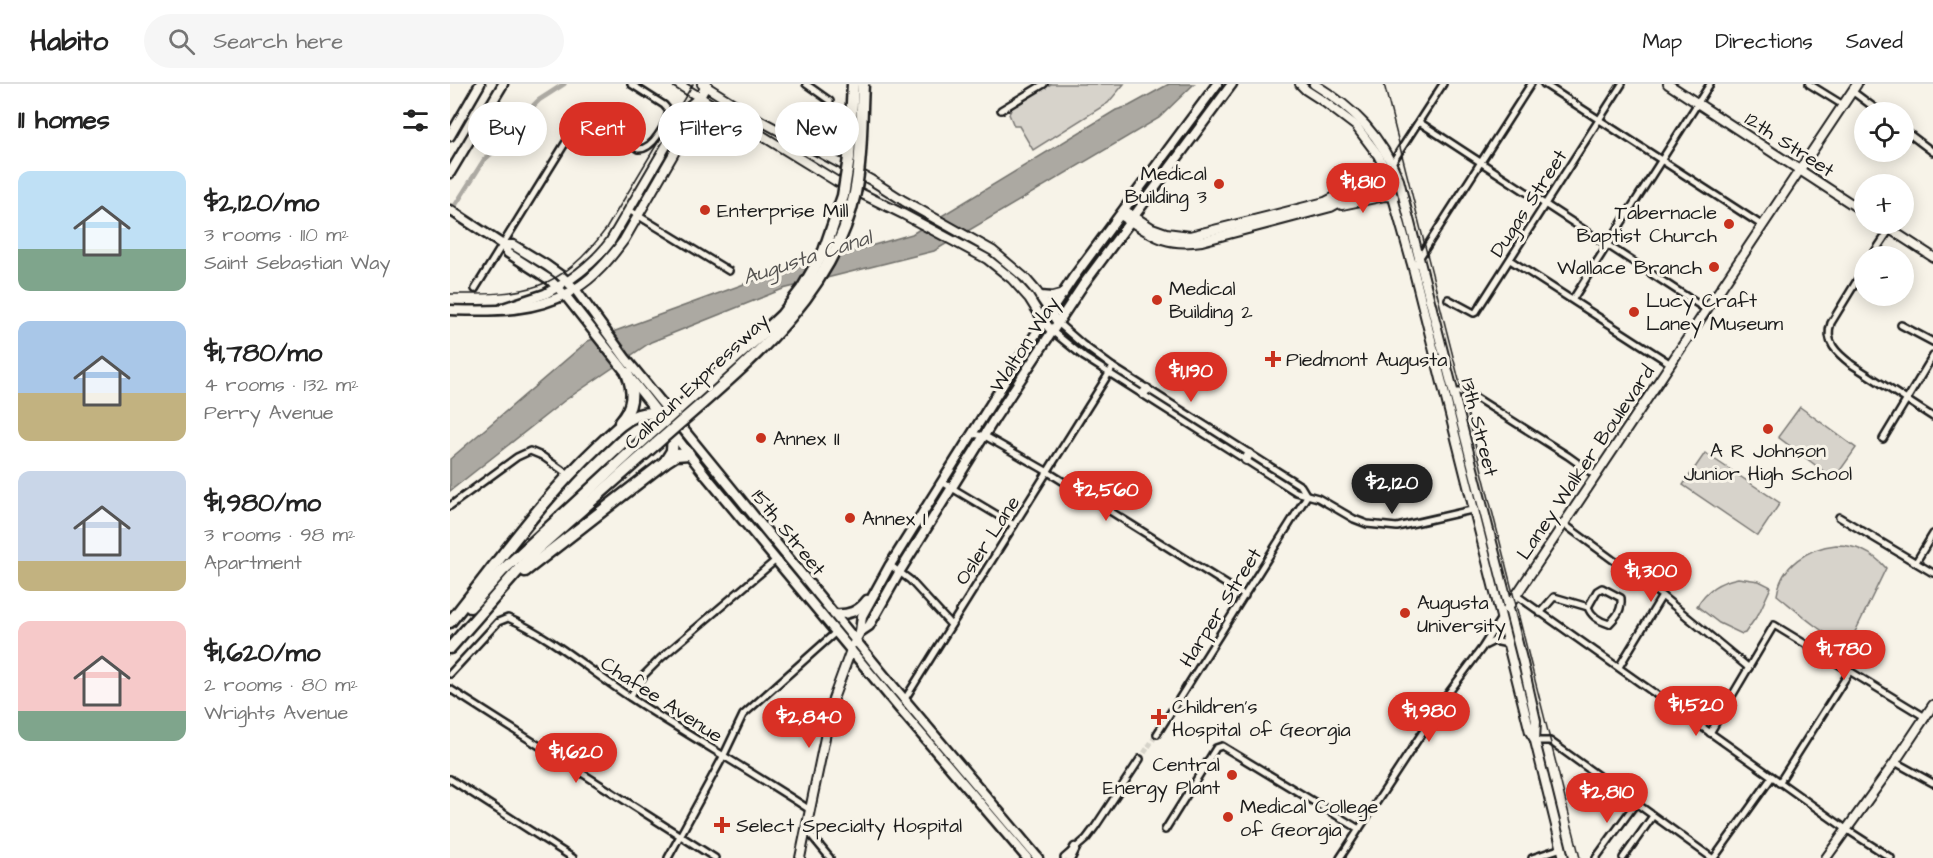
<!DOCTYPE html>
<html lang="en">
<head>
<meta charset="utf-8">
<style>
	:root { --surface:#fff; --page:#f6f6f6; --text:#222; --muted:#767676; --line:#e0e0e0; --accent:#d93025 }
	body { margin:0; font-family:"Architects Daughter",sans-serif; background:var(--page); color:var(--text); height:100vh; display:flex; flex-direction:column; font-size:22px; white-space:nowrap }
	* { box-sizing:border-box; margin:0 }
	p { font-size:20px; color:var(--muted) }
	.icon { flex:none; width:33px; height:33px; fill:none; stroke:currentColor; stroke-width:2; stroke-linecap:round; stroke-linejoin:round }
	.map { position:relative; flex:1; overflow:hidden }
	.panel { display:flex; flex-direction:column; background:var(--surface); width:450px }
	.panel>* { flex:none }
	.guide { position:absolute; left:18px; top:18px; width:570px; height:54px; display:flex; gap:12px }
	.controls { position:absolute; left:1404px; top:18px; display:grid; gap:12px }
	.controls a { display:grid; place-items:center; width:60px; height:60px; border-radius:50%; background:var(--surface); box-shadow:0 3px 15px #0003; font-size:30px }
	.price { position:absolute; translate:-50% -51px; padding:0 14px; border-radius:21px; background:var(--accent); color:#fff; font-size:20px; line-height:39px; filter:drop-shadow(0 2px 3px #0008) }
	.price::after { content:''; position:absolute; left:50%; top:36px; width:18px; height:14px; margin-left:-9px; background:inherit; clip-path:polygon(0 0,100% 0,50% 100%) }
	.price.on { background:#222; color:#fff }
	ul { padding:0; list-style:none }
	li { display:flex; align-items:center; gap:18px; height:150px; padding:0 18px }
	li span { display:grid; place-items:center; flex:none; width:168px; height:120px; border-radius:12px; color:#555 }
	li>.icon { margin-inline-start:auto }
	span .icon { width:72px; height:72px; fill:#fffc; stroke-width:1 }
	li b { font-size:26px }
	h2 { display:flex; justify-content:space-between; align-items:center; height:72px; padding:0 18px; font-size:26px }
	.pill { padding:0 21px; border-radius:27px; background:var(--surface); box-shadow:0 3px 15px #0003; font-size:21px; line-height:54px }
	.pill.on { background:var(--accent); color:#fff }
	header { display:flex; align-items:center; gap:36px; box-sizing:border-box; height:84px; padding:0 30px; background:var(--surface); border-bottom:2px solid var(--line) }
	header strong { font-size:28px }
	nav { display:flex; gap:33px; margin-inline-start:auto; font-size:21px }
	.search { width:420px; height:54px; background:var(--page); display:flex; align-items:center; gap:15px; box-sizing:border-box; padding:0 21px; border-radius:33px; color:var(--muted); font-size:22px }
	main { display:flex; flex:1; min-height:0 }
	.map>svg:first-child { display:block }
</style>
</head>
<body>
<header>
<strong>Habito</strong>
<div class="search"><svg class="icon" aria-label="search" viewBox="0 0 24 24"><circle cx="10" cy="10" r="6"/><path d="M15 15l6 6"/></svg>Search here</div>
<nav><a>Map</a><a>Directions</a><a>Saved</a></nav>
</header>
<main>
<section class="panel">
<h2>11 homes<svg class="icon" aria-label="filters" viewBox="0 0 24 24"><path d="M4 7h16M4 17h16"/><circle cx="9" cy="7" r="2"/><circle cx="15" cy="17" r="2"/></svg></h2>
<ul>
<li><span style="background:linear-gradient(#bfe0f5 65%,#7fa58c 0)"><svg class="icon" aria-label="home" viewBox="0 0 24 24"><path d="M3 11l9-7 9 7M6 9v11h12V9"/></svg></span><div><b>$2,120/mo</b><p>3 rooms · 110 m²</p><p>Saint Sebastian Way</p></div></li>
<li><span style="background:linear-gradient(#a9c7e8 60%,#c2b280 0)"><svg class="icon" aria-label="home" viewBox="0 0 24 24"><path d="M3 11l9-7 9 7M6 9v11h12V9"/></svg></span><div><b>$1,780/mo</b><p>4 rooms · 132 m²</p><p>Perry Avenue</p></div></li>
<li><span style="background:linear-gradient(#c9d6e8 75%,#c2b280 0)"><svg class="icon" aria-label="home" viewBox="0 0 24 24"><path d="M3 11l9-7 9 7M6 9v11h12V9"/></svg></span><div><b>$1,980/mo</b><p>3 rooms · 98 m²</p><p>Apartment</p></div></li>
<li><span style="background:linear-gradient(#f6c9c9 75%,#7fa58c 0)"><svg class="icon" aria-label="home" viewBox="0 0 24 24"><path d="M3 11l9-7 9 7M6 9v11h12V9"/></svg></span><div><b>$1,620/mo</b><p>2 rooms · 80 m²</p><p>Wrights Avenue</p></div></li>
</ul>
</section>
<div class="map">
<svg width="1483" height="774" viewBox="0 0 1483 774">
	<rect width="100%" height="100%" fill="#f7f3e8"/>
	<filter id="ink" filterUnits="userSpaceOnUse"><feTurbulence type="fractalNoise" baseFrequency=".0167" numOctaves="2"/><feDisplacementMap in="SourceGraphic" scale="12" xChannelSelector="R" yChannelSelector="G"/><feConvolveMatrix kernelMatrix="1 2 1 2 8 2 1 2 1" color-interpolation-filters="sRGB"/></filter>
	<g filter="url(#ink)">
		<g fill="#d7d3cb" stroke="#7a7874" stroke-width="1.5">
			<polygon points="601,0 674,0 658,19 583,66 569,42 564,42 559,30 563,22"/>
			<polygon points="1350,323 1406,364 1384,395 1328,353"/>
			<polygon points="1255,369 1330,419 1308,452 1233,401"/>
			<path d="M1386 461C1406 461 1423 469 1436 484L1406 546C1402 552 1399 557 1391 556 1376 554 1340 521 1327 511 1331 481 1358 464 1386 461Z"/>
			<path d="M1288 494 1309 497 1321 503 1309 529 1295 549 1292 550 1269 539 1247 522C1257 505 1269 498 1288 494Z"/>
		</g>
		<polygon fill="#aca9a2" stroke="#72716c" stroke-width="1.5" points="719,0 744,0 709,34 484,167 333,205 201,258 114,317 0,407 0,375 138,257 316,192 462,150 666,26 679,22"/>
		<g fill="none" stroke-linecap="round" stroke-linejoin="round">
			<polyline stroke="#aca9a2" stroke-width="5" points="1,128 34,76 46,65 68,37 89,16 114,0"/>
			<polyline stroke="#d6d3c9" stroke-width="5" stroke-dasharray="5 2.5" stroke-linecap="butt" points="690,675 707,650"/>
			<g stroke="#1c1c1c" stroke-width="10">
				<g id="street">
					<polyline points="356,0 380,17"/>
					<polyline points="1094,0 1313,142"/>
					<polyline points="1359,0 1393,21"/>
					<polyline points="1402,7 1430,28"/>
					<polyline points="551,26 594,0"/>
					<polyline points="969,38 1257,226"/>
					<polyline points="1454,46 1483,68"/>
					<polyline points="942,79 993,0"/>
					<polyline points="179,126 279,187"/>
					<polyline points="1422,172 1440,145"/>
					<polyline points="1060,176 1221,280"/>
					<polyline points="963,184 1081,0"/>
					<path d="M1414 185 1381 239C1374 258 1387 269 1401 280L1483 333"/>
					<path d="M25 205 132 32 140 34 188 65C203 66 216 40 219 27L214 21 181 0"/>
					<polyline points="998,215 1024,229 1026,228 1172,0"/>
					<polyline points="1123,215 1260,0"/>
					<polyline points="608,239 632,260 663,283 851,402 857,412"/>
					<polyline points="1451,241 1483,258"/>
					<polyline points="602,247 634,273 846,408 868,414 904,435 917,440 947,443 1026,425"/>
					<polyline points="1004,308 1017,308 1118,372 1146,392"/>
					<polyline points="522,350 535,352 598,388 795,512"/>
					<polyline points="1433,355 1483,272"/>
					<polyline points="492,398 564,441"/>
					<polyline points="0,422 67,373 80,367 92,372 119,391"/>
					<polyline points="1389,433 1483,489"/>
					<polyline points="1114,440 1212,512 1299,584"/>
					<polyline points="1466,478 1483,450"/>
					<polyline points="440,481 460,496 501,541"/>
					<polyline points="1066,511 1396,745 1441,774"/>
					<path d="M1090 529 1104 513 1138 523C1141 532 1149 537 1159 540 1167 532 1172 526 1171 514L1152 504 1147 507 1138 523"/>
					<polyline points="1036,561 1044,557 1058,560"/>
					<polyline points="1169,583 1212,512"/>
					<path d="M0 590 48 538 58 534C99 551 143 589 181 614 240 653 301 687 360 726"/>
					<polyline points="0,605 265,774"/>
					<polyline points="180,613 194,591 211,574 326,476"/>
					<polyline points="455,615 663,283"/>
					<polyline points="1260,649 1324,541 1475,633"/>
					<polyline points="707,650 857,412"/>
					<polyline points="1085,657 1100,657 1262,774"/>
					<polyline points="1445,678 1483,699"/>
					<polyline points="0,695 123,774"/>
					<polyline points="1329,699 1400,587"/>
					<polyline points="356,745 380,774"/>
					<polyline points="715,746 766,664 772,662 909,745"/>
					<polyline points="218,774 273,673 293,631 386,548"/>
					<polyline points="614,774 636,755 645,743 690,675"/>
					<polyline points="890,774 997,611 1032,564 1051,534"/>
					<polyline points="1082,774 1112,764"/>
					<polyline points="1146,774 1186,719"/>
					<polyline points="1173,774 1203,732"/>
					<polyline points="1264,774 1322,693"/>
				</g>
			</g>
			<g stroke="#1c1c1c" stroke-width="12">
				<g id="secondary">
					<polyline points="228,0 386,97 453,130 537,175 562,195 579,214 594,238 602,247"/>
					<polyline points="252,0 311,37 421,96 454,117 543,167 575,194 587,208 608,239"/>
					<polyline points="850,0 856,6 873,17 906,42 928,71 935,85 963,184 1080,648 1085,656"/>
					<path d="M864 0C905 25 931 52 949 96L1073 579 1086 637 1085 657 1114 774"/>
					<polyline points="1218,0 1414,128"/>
					<polyline points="892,121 935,112 944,113"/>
					<polyline points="674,126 702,144 716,149 740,152 875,118 910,100 926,87 935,85"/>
					<path d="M671 131C701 150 713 163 752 157L881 123 919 102 937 83"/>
					<polyline points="1432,140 1483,173"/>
					<path d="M118 197C134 186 148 174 160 158L240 21 250 13 257 0"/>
					<path d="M125 205C145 193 160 175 174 156L250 24V13"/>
					<polyline points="693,310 697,305"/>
					<polyline points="796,376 799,370"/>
					<polyline points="1057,525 1407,0"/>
					<polyline points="350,774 383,615 401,566"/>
					<polyline points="1376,774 1445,678 1483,621"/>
				</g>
			</g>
			<g stroke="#1c1c1c" stroke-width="13">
				<g id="primary">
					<polyline points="0,52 30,0"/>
					<polyline points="0,89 53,0"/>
					<polyline points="0,126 53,161 58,169 100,196 115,211 211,333"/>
					<polyline points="53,161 63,161 96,181 110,191 125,205 176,275 433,590 588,774"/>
					<polyline points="590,212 602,213 613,210"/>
					<polyline points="53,224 95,210 111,201"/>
					<path d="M0 226C42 227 82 229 120 208"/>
					<polyline points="222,348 257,393 449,624 577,774"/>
					<path d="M384 530C398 531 408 528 417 516"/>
					<polyline points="410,548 419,542 450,487 545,334 633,201 782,0"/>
					<polyline points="404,559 410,548 412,532 440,481 569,275 623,194 767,0"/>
					<polyline points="620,774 625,764"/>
				</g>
			</g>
			<g stroke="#1c1c1c" stroke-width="15">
				<g id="highway">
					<path d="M170 338C184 323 184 307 177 289"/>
					<polyline points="75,487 215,378 226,371 239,370"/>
					<polyline points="20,523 53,486 199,351"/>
					<path d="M0 538C48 478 93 414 148 362 161 350 172 337 188 331 200 327 213 331 224 334L222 367 215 378"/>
					<polyline points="0,564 86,466 207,359"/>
				</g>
			</g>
			<use href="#street" stroke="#f7f3e8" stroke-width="5"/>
			<use href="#secondary" stroke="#f7f3e8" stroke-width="8"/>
			<use href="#primary" stroke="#f7f3e8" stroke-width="8"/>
			<use href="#highway" stroke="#f7f3e8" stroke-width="10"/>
			<g stroke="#1c1c1c" stroke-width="1.5">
				<polyline points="934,0 1130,774"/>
				<path d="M0 210C75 211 109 208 156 145L243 0"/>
			</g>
			<g stroke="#1c1c1c" stroke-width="15" stroke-linecap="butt">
				<g id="highway-bridge">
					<polyline points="199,351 311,251 332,231 352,205 374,167 393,112 399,74 403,0"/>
					<path d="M207 359C285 289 382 218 405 109 412 74 411 36 413 0"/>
				</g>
			</g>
			<use href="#highway-bridge" stroke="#f7f3e8" stroke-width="10"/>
		</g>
	</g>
	<g fill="#c8321e" stroke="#f7f3e8" stroke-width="2">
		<circle cx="769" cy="100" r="6"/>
		<circle cx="255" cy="126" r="6"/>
		<circle cx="1279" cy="140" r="6"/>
		<circle cx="1264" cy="183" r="6"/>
		<circle cx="707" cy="216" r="6"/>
		<circle cx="1184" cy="228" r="6"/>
		<path d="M820 266h6v6h6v6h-6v6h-6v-6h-6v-6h6z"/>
		<circle cx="1318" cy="345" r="6"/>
		<circle cx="311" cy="354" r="6"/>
		<circle cx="400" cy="434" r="6"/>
		<circle cx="955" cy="529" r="6"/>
		<path d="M706 624h6v6h6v6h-6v6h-6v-6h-6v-6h6z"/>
		<circle cx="782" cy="691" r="6"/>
		<circle cx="778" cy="733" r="6"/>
		<path d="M269 732h6v6h6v6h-6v6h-6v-6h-6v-6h6z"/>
	</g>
	<g text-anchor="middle" stroke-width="6" stroke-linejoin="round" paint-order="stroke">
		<g font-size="20" fill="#1c1c1c" stroke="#f7f3e8">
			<text transform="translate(1340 60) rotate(33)" y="7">12th Street</text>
			<text transform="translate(1078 119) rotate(-57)" y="7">Dugas Street</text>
			<text transform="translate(574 260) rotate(-57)" y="7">Walton Way</text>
			<text transform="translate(246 297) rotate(-43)" y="7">Calhoun Expressway</text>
			<text transform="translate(1030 343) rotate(76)" y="7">13th Street</text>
			<text transform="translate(1135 378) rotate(-56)" y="7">Laney Walker Boulevard</text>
			<text transform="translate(339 448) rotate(51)" y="7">15th Street</text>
			<text transform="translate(537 456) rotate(-57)" y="7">Osler Lane</text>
			<text transform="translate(770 523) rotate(-58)" y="7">Harper Street</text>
			<text transform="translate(212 615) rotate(33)" y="7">Chafee Avenue</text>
		</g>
		<g font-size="20" fill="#1c1c1c" stroke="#f7f3e8" text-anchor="start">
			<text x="757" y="96" text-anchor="end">Medical<tspan x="757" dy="23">Building 3</tspan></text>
			<text x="267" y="133">Enterprise Mill</text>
			<text x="1267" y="135" text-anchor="end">Tabernacle<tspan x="1267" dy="23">Baptist Church</tspan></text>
			<text x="1252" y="190" text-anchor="end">Wallace Branch</text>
			<text x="719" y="211">Medical<tspan x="719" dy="23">Building 2</tspan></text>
			<text x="1196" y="223">Lucy Craft<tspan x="1196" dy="23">Laney Museum</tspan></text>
			<text x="836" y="282">Piedmont Augusta</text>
			<text x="323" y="361">Annex II</text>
			<text x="1318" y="373" text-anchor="middle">A R Johnson<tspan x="1318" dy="23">Junior High School</tspan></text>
			<text x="412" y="441">Annex I</text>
			<text x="967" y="525">Augusta<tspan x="967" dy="23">University</tspan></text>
			<text x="722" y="629">Children's<tspan x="722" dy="23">Hospital of Georgia</tspan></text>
			<text x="770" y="687" text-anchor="end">Central<tspan x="770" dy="23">Energy Plant</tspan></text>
			<text x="790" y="729">Medical College<tspan x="790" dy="23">of Georgia</tspan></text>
			<text x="286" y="748">Select Specialty Hospital</text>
		</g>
		<g font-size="21" font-style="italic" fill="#565452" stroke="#f7f3e8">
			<text transform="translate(357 173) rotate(-18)" y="7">Augusta Canal</text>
		</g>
	</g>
</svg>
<div class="controls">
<a><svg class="icon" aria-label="locate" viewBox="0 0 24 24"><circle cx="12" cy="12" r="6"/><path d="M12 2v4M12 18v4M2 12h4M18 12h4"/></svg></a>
<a>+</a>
<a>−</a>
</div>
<b class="price" style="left:913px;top:130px">$1,810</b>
<b class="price" style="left:741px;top:319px">$1,190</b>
<b class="price on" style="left:942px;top:431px">$2,120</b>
<b class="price" style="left:656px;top:438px">$2,560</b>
<b class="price" style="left:1201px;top:519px">$1,300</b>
<b class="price" style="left:1394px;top:597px">$1,780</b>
<b class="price" style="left:1246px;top:653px">$1,520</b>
<b class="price" style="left:979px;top:659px">$1,980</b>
<b class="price" style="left:359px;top:665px">$2,840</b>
<b class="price" style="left:126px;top:700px">$1,620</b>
<b class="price" style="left:1157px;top:740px">$2,810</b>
<div class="guide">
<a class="pill">Buy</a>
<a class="pill on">Rent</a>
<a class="pill">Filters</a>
<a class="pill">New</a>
</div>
</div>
</main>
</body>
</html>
